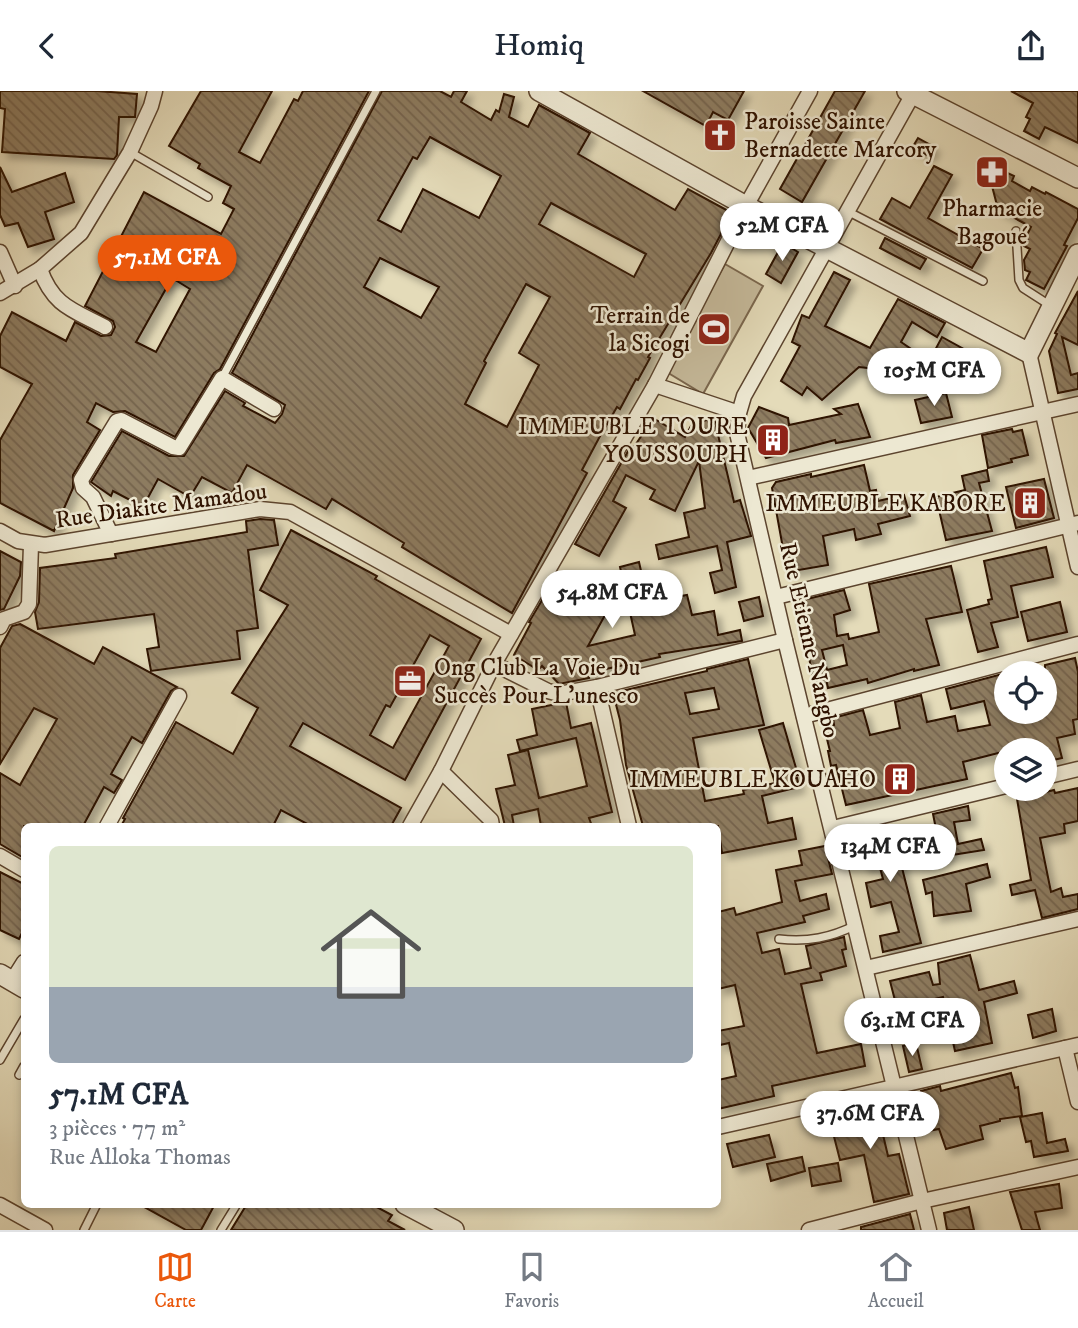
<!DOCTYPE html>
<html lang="fr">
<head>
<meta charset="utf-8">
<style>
	:root { --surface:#fff; --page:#f2f2f3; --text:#1f2937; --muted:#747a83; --line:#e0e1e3; --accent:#ea580c }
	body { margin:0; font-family:"IM FELL DW Pica",serif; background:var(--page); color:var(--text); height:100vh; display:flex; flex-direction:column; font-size:26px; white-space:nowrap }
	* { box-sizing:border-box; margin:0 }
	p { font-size:23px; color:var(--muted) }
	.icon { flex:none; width:38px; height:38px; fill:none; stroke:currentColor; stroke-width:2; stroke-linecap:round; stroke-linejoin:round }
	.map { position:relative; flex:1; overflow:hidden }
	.details { position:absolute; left:21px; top:732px; width:700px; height:385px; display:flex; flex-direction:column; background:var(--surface); border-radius:10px; box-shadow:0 4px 10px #0003 }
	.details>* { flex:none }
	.controls { position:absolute; left:994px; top:570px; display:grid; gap:14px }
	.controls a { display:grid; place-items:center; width:63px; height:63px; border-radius:50%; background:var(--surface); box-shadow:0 4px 10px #0003; font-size:35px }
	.price { position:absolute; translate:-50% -60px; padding:0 16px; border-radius:24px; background:#fff; color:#222; font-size:23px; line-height:46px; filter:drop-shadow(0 2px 4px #0008) }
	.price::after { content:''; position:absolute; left:50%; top:42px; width:21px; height:16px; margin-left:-10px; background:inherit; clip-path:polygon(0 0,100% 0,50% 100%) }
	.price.selected { background:var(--accent); color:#fff }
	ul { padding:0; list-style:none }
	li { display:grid; align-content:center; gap:14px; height:371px; padding:0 28px }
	li span { display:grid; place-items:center; height:217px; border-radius:10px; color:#555 }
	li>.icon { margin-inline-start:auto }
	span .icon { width:126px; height:126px; fill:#fffc; stroke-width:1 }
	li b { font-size:30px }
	header { display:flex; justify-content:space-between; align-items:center; height:91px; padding:0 28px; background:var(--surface); font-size:32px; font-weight:600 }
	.menu { display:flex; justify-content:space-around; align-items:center; height:98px; border-top:2px solid var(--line); background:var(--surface); font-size:19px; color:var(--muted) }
	.menu a { display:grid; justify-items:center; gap:4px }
	.menu .selected { color:var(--accent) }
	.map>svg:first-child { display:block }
</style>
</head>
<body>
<header><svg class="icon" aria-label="back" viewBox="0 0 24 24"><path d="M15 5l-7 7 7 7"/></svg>Homiq<svg class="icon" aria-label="share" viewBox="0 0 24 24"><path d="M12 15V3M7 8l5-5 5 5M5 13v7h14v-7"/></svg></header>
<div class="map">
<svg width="1078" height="1139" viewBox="0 0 1078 1139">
	<defs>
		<pattern id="building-back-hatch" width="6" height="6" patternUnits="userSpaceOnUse" patternTransform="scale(1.75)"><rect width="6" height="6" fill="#8d7b60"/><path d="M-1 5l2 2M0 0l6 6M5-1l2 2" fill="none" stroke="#74634d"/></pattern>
		<filter id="shadow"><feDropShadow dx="6" dy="6" stdDeviation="3.5" flood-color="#0004"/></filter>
	</defs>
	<rect width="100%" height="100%" fill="#e4dbb9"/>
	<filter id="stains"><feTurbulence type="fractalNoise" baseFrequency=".00286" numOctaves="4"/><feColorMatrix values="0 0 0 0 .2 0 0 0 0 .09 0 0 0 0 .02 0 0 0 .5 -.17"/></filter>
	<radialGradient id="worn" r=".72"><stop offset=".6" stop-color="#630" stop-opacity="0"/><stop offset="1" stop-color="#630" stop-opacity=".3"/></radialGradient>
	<polygon fill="#c5b99a" stroke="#7a664d" stroke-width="2" points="725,173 763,195 703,303 665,280"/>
	<g fill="url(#building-back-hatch)" stroke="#2f1200" stroke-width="2" fill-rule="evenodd" filter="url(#shadow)">
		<polygon points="0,0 97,0 137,3 135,26 119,26 117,64 114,68 2,61 5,18 0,17"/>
		<path d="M201 0H272L239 61 260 72 294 8 298 10 303 0H369L220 278 214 282 175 346 125 320 113 321 96 312 87 331 100 339 73 384V397L54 440 0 412V349L32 293 0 276V245L12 221 66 250 75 231 101 245 111 244 115 236 113 230 85 215 144 101 221 143 234 118 223 112 231 95 198 77 200 73 169 55ZM172 187 190 198 156 261 136 251Z"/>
		<path d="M382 0H440L451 6 454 0H467L461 11 491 29 496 19 499 21 504 3 514 6 509 26 528 36 539 14 590 42 578 63 675 119 688 98 732 122 711 162 648 266 650 267 638 289 636 288 620 318 617 316 599 347 582 379 587 382 512 522 402 456 404 452 332 408 326 418 247 374 232 402 202 386 190 406 158 388 143 416 113 400 111 405 91 391 122 340 169 365H184L225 300 245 312 243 315 275 332 282 323 285 314 232 282ZM430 46 501 85 479 127 423 98 401 141 378 129 413 66 417 68ZM551 112 646 163 634 186 539 133ZM380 167 439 196 421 227 364 196ZM526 193 550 206 519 262 539 274 507 336 465 313 486 272 484 270Z"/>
		<polygon points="643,0 744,0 728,29 713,21 706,35"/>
		<polygon points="835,0 865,0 802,111 780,98"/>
		<polygon points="1011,0 1078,0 1078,52 1045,36 1039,48 1024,40 1030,28 1026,26 1033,12"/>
		<polygon points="918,47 934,56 929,65 912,57"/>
		<polygon points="986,72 1014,85 1012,90 1030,100 1032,96 1045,103 1046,101 1078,118 1078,127 1064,154 1067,155 1044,198 1026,189 1030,181 1025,179 1024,169 1030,158 1024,155 1028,149 1025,148 1031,136 998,118"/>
		<polygon points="934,75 952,84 928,127 983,158 972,177 880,128 892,107 910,117"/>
		<polygon points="0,76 12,101 65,82 74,111 45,121 54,148 28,156 18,132 5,135 0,124"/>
		<polygon points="885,147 926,168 920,178 880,157"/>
		<polygon points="783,152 798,161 781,192 766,183"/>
		<polygon points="834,181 850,189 825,235 870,257 898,208 945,232 937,246 912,231 901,251 926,268 912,288 902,281 859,276 822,309 807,296 802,304 781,290 800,255 792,251 802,224 809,227"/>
		<polygon points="1078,200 1078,254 1062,246 1071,284 1078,282 1078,298 1058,302 1049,260 1057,243 1055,242"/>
		<polygon points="942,246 969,261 961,275 934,261"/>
		<polygon points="946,302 952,326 921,332 915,309"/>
		<polygon points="858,313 870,346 836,352 835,349 766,367 748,337 759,316 788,327 789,334 841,323 834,318"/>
		<polygon points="653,327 685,346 692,333 714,327 734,411 740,409 751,445 727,451 736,496 715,502 710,482 722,479 717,455 659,468 656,454 689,446 684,422 705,417 699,370 675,420 650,408 655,399 626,384 613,410 626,417 599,465 575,453 631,355 634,356"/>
		<polygon points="1012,338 1013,341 1022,339 1028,364 1011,368 1012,371 988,377 982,344"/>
		<polygon points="864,374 870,400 876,399 878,410 904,404 910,425 878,433 881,443 856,449 854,438 823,445 828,474 793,480 786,474 772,397 776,391 811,383 811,386"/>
		<polygon points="987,379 989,390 979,392 992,440 946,449 936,406 965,399 962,385"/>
		<polygon points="1044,388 1054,427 1016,437 1006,396"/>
		<polygon points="260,428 274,429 278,454 248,459 258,537 237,540 240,568 151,580 147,558 159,556 154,523 38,538 35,521 39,511 40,477 116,467 115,463 247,441 246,430"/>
		<path d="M291 439 377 485 375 488 481 548 405 689 303 632 290 655 401 717 391 735H311L281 719 273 735H121L125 728 123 727 176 631 233 663 258 617 232 602 288 514 260 499ZM430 544 449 555 393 657 370 644 386 614 390 616Z"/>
		<polygon points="1046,456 1053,486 1011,495 1018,526 991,532 998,556 978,561 967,519 989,513 988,509 992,508 984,470"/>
		<polygon points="0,460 21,471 20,485 4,518 0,519"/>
		<polygon points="639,471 648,511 687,504 692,524 714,520 718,544 740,539 742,550 659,563 660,566 588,582 589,587 559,593 542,575 538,579 514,564 531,532 529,531 554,489 592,510 599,498 615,506 588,555 635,544 620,476"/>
		<path d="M951 475 962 521 926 528 939 574 914 580V578L868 592 867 588 828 597 826 588 814 591 804 542H809L799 510 844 499 850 519 834 524 837 545 848 543 849 548 879 541 869 493ZM843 554 847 574 827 579 822 559Z"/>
		<polygon points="759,506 763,525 744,530 739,511"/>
		<polygon points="1060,511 1067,541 1028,550 1021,521"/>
		<polygon points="20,533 94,573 103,556 177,596 171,600 142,652 132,646 111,683 122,689 114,702 104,696 83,735 24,735 24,767 0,753 0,682 20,694 57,628 34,617 0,673 0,557 12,535"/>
		<polygon points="1075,567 1078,581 1078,628 1073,629 1075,643 1057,647 1062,667 1045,671 1045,660 1006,660 963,671 967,688 846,714 836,674 831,675 828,660 830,660 824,636 834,634 833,627 863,619 870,644 900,637 895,611 921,604 927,631 955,625 958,640 990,634 984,610 951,618 946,598 1006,582 1006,621 1017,621 1018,626 1045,621 1045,574"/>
		<path d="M748 568 764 634 693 647 705 710 744 703 743 699 775 692 759 639 783 632 798 684 789 686V689L797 687 799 696 762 705 768 732 792 727 796 748 722 762 718 735H643L626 674 620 629 613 602 707 580V578ZM714 597 719 618 690 623 685 602Z"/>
		<polygon points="566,611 571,637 591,632 612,721 589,727 592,735 541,735 538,718 512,724 514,735 505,735 496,698 515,694 508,664 528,659 539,707 587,695 576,647 520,660 517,649 537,644 532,618"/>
		<polygon points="1078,697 1078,730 1064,733 1065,742 1040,747 1051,801 1061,797 1063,806 1078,803 1078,818 1042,827 1035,799 1012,804 1010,794 1031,789 1017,708 1054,699 1055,702"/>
		<polygon points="968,715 970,729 954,731 958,753 981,748 984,759 920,769 918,757 939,753 933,723"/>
		<polygon points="887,737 889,746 910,742 913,758 898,761 921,852 883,861 880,845 899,841 891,811 871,816 866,792 883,788 879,773 864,776 856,744"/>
		<polygon points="825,755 832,783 795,790 800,810 826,803 829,818 803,825 805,831 757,842 762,862 779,858 785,883 811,877 806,855 844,846 846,858 842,859 846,875 820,882 822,889 801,893 817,962 861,953 865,975 772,995 774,1005 718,1018 718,989 736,985 729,952 720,954 718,940 744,935 735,894 718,898 718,821 734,817 736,824 782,811 776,779 802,774 799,760"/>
		<polygon points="987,773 990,786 966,793 971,820 934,825 932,801 926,803 923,789"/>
		<polygon points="0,781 24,793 24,838 19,848 0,839"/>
		<polygon points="970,864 979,899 1014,890 1017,902 984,911 992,952 955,960 943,906 922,911 926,927 901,933 890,890 929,881 933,894 940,893 938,872"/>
		<polygon points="1052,918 1056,940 1033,947 1028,924"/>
		<polygon points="916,952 922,978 909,981 903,955"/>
		<polygon points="1011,982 1015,997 1018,996 1022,1025 1000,1028 1000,1030 980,1035 983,1048 946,1058 939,1038 928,1040 921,1000 940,995 941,1000"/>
		<polygon points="876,1014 888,1065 899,1063 909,1103 874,1111 864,1064 840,1069 829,1026"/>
		<polygon points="1042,1022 1047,1052 1065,1048 1068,1060 1034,1066 1031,1050 1026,1051 1020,1026"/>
		<polygon points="769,1044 775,1066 733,1076 727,1053"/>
		<polygon points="802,1066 805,1080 771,1090 767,1073"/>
		<polygon points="838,1072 841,1090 812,1095 809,1077"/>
		<polygon points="1059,1093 1062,1117 1035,1121 1040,1139 1022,1139 1010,1101"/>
		<polygon points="139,1113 215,1113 201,1139 186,1139"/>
		<polygon points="247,1113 371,1113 392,1124 388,1130 405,1139 231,1139"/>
		<polygon points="969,1116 974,1139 947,1139 944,1122"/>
		<polygon points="910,1123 914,1139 861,1139 861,1136"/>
	</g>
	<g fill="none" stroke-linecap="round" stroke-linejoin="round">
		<g stroke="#5c442e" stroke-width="10">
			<g id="service">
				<polyline points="130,61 208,106"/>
				<polyline points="849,121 983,190"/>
				<polyline points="1016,140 1019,189 1023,197 1051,215"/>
				<polyline points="222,287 376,0"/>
				<path d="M779 848C808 851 830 847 856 834"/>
				<polyline points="0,969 24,928"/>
				<polyline points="19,984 24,975"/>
				<polyline points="84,1139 97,1113"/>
				<polyline points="221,1139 237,1113"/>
			</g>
		</g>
		<g stroke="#5c442e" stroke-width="17">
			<g id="minor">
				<polyline points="913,3 744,305 739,322 737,342 785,549 929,1139"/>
				<polyline points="0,161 15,195"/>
				<path d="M40 178C53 215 73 219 105 236"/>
				<polyline points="0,202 40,178 81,142 130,61 151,15 155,0"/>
				<polyline points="1029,262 1078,476"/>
				<polyline points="655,294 739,322"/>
				<polyline points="748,387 1078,313"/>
				<polyline points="0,440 18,450 45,454 260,418 290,421 511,543"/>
				<polyline points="111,443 93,406 83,397 81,389 117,330 121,329 173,356 179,357 222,287 274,318"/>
				<polyline points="776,506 1078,432"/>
				<polyline points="0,536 4,528 24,521 29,513 31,454"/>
				<polyline points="494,573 548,600 559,603 597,596 785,549"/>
				<polyline points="597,596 629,735"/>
				<polyline points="804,625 1078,553"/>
				<polyline points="441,680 491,729 492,735"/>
				<polyline points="1045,686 1078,678"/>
				<polyline points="107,735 179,605"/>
				<polyline points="410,735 441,680 494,573 655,294 746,115 810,0"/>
				<polyline points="833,737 1006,695"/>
				<polyline points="0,765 24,779"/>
				<polyline points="866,877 1078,828"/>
				<polyline points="12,890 24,871"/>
				<polyline points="1065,957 1078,1011"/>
				<polyline points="718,1036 1078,954"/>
				<polyline points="0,1114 45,1139"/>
				<polyline points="809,1139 922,1110 1078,1076"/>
			</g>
		</g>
		<g stroke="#5c442e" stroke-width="22">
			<g id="tertiary">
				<polyline points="539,0 746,115 1029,262 1078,163"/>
				<polyline points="907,0 1078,87"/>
				<polyline points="0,883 24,897"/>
				<polyline points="405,1113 454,1139"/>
			</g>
		</g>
		<use href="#service" stroke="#ede8d2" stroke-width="7"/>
		<use href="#minor" stroke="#ede8d2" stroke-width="14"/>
		<use href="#tertiary" stroke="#ede8d2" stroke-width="19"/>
	</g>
	<defs>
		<g id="church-square" transform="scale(1.75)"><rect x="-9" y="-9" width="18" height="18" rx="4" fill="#8f2418" stroke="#ede8d2"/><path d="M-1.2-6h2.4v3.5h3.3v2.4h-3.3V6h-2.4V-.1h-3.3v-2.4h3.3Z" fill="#fff"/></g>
		<g id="pharmacy-square" transform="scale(1.75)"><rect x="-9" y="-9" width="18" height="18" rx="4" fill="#8f2418" stroke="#ede8d2"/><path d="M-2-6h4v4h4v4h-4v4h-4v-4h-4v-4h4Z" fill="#fff"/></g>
		<g id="stadium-square" transform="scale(1.75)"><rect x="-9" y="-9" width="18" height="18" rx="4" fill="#8f2418" stroke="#ede8d2"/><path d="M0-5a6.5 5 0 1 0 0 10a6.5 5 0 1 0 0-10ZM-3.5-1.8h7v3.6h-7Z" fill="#fff"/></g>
		<g id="building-square" transform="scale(1.75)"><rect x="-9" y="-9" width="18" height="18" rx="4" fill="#8f2418" stroke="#ede8d2"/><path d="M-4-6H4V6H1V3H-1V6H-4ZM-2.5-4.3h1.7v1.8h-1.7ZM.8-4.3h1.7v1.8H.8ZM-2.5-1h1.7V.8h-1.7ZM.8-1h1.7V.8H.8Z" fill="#fff"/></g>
		<g id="office-square" transform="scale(1.75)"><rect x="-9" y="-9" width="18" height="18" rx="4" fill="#8f2418" stroke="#ede8d2"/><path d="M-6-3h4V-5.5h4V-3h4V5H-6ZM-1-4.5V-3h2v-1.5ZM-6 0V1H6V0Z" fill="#fff"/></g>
	</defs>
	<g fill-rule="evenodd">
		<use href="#church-square" x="720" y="44"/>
		<use href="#pharmacy-square" x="992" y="81"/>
		<use href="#stadium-square" x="714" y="238"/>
		<use href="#building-square" x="773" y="349"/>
		<use href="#building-square" x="1030" y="412"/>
		<use href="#office-square" x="410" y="590"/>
		<use href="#building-square" x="900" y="688"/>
	</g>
	<g text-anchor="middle" stroke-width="5" stroke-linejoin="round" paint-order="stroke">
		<g font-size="24" fill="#2f1200" stroke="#ede8d2" text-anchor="end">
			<text x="744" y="38" text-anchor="start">Paroisse Sainte<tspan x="744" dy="28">Bernadette Marcory</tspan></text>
			<text x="992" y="125" text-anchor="middle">Pharmacie<tspan x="992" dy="28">Bagoué</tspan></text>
			<text x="690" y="232">Terrain de<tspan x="690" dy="28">la Sicogi</tspan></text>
			<text x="748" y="343">IMMEUBLE TOURE<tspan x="748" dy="28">YOUSSOUPH</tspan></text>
			<text x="1006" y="420">IMMEUBLE KABORE</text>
			<text x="434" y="584" text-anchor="start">Ong Club La Voie Du<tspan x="434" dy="28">Succès Pour L'unesco</tspan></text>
			<text x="876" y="696">IMMEUBLE KOUAHO</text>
		</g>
		<g font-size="24" fill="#2f1200" stroke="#ede8d2">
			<text transform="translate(161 414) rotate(-8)" y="8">Rue Diakite Mamadou</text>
			<text transform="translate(810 549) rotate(77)" y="8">Rue Etienne Nangbo</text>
		</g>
	</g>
	<rect width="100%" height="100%" filter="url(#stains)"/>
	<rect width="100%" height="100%" fill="url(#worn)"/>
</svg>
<div class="controls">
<a><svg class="icon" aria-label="locate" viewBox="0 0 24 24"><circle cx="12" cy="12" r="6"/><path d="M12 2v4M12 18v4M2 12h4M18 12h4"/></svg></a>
<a><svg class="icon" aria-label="layers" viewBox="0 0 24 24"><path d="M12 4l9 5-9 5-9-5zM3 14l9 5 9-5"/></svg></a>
</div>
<b class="price" style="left:782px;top:172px">52M CFA</b>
<b class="price selected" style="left:167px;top:204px">57.1M CFA</b>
<b class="price" style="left:934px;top:317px">105M CFA</b>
<b class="price" style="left:612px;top:539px">54.8M CFA</b>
<b class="price" style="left:890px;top:793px">134M CFA</b>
<b class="price" style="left:912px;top:967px">63.1M CFA</b>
<b class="price" style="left:870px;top:1060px">37.6M CFA</b>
<section class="details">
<ul>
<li><span style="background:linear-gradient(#dfe7d0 65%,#9aa5b1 0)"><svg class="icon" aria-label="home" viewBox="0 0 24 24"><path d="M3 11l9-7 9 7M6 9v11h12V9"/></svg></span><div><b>57.1M CFA</b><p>3 pièces · 77 m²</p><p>Rue Alloka Thomas</p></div></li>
</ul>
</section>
</div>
<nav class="menu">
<a class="selected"><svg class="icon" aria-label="map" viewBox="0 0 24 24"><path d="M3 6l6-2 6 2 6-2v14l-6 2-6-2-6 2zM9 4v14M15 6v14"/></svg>Carte</a>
<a><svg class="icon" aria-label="saved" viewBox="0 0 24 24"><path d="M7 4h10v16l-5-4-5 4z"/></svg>Favoris</a>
<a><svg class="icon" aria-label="home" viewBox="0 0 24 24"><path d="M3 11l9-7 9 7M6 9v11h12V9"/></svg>Accueil</a>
</nav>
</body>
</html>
